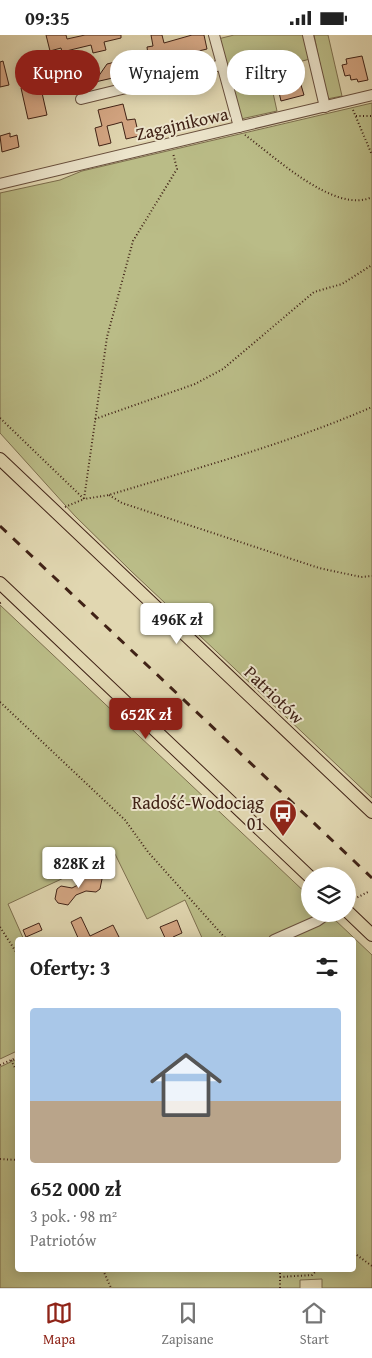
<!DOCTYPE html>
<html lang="pl">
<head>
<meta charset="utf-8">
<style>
	:root { --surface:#fff; --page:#f2f2f2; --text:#222; --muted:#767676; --line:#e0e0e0; --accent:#8f2418 }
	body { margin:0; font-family:"Gentium Book Plus",serif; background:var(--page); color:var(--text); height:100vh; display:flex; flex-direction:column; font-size:19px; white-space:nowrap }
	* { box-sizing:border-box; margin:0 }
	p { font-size:16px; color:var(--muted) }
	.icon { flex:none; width:28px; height:28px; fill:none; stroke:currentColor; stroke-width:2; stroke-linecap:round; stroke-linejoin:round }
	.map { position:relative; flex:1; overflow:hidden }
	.sheet { position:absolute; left:15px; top:902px; width:341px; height:335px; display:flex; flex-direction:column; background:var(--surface); border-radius:5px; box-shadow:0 2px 12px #0003 }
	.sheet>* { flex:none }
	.top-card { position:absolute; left:15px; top:15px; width:342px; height:45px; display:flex; gap:10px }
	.tools { position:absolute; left:301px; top:832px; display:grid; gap:10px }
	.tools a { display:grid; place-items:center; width:55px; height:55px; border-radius:50%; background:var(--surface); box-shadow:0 2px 12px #0003; font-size:25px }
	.price { position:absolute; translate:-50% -42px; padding:0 11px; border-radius:5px; background:#fff; color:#222; font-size:16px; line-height:32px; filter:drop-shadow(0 1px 2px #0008) }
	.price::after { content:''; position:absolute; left:50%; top:30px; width:15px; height:11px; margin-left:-8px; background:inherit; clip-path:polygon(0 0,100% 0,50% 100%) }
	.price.active { background:var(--accent); color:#fff }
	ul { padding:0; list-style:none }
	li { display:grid; align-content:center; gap:10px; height:265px; padding:0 15px }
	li+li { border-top:1px solid var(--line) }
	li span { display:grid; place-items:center; height:155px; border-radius:5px; color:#555 }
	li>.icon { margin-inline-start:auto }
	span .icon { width:90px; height:90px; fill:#fffc; stroke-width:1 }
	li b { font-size:21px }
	h2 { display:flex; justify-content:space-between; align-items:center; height:60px; padding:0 15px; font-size:21px }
	.pill { padding:0 18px; border-radius:22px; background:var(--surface); box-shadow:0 2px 12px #0003; font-size:18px; line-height:45px }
	.pill.active { background:var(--accent); color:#fff }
	.status { display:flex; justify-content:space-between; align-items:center; height:35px; padding:0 25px; background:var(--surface); direction:ltr }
	.status svg { height:14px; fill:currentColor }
	.dock { display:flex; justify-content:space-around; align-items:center; height:70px; border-top:1px solid var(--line); background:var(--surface); font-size:14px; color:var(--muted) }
	.dock a { display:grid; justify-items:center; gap:2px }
	.dock .active { color:var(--accent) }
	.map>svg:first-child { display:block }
</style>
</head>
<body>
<div class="status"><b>09:35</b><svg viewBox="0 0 49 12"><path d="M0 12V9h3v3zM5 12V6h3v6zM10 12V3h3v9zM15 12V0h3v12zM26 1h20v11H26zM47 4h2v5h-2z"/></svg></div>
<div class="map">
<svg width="372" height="1253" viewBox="0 0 372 1253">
	<rect width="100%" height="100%" fill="#e1d7b1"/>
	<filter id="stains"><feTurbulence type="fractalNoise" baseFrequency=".004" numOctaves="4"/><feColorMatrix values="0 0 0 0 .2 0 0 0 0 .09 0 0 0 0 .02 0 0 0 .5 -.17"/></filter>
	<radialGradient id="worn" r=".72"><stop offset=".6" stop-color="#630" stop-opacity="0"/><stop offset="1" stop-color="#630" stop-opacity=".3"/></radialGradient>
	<g fill="#babc87" stroke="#7d6f4e">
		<polygon points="234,0 305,0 310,24 268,35 277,76 241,84 218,4"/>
		<polygon points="314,0 328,0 342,61 327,64"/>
		<polygon points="372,68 372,763 131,536 75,481 0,398 0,158 60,145 82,136"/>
		<polygon points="0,570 310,862 310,879 320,879 266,905 203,905 185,865 147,884 115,819 8,869 24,905 18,905 17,1016 0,1024"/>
		<polygon points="333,883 372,920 372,1253 322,1253 322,1244 300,1245 300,1253 0,1253 0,1032 17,1024 18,1235 354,1235 354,905 284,905"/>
	</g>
	<g fill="#d4a683" stroke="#402216">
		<polygon points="46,0 66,0 67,4 85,0 121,0 121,3 104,7 106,15 93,18 91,10 62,17 61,13 50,16"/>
		<polygon points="151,0 162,0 164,8 192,0 204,0 207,14 149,28 147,12 153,11"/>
		<polygon points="362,21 368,45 358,47 357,44 351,45 350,40 345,41 342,30 347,29 346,24"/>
		<polygon points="132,23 136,26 139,37 60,55 58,49 57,45 61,40 86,34 86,38 90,37 98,42 107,29"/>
		<polygon points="3,26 9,50 0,52 0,27"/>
		<polygon points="27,29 32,51 40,49 47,80 28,84 21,53 24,52 20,31"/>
		<polygon points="298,40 304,60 281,66 278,53 286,51 285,47 290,45 289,42"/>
		<polygon points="123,69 127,85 135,84 139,101 126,104 122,87 115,89 107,91 111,108 99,111 95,93 102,91 98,75"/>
		<polygon points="10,98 10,102 17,100 19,112 2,117 0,101"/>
		<polygon points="94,837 102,844 100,854 96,857 86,856 76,860 68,870 58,868 55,864 57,854 61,851 72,853 80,849 84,841"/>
		<polygon points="81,882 90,901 113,890 119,902 113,905 79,905 71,887"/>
		<polygon points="177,885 182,898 173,902 174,905 166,905 160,892"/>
		<polygon points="39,888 42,895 26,902 23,895"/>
	</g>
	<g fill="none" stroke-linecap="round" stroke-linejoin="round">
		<g stroke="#684f3d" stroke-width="12">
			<g id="minor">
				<polyline points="214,0 239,92"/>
				<polyline points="308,0 325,72"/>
				<polyline points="81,64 221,30"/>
				<polyline points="0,149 372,60"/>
				<polyline points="274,905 317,886 327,879"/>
			</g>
		</g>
		<g stroke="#402216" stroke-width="14">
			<g id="major">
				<polyline points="0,424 372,777"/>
				<polyline points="0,548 310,842"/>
				<polyline points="348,877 372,900"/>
			</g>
		</g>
		<g stroke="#402216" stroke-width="2" stroke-dasharray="1 2.5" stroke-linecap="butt">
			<polyline points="353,75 372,120"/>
			<polyline points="356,81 372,81"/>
			<path d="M245 100C273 120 335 180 372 162"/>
			<path d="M0 383 84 464 109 460C197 433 287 409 372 372"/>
			<polyline points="95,384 195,349 223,334 314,257 342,249 372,230"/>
			<polyline points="109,460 122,468 319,533 361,542 372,541"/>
			<polyline points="65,472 84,464 107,302 133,206 177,134 173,118"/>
			<polyline points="0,568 3,567"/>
			<polyline points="0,667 125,785 148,817 227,905"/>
			<polyline points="348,863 352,865 368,857"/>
			<polyline points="0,892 18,920"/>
			<polyline points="11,1025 18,1039"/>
			<polyline points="0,1030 18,1022"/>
			<polyline points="0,1124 18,1125"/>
			<polyline points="354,1218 372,1231"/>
			<polyline points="103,1235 111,1253"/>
			<polyline points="280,1242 312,1240 317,1235"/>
			<polyline points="280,1253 280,1235"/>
		</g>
		<use href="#minor" stroke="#ece5cc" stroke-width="10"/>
		<use href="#major" stroke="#e1d7b1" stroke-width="12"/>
		<polyline stroke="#402216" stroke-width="3" stroke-dasharray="9 9" stroke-linecap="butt" points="0,491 372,843"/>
	</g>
	<defs>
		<g id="bus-pin" transform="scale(1.4375)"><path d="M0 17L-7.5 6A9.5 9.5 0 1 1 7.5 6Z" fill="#8f2418" stroke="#ece5cc"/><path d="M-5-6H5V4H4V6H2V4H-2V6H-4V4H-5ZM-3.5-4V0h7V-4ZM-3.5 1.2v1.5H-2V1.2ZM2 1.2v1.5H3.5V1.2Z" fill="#fff"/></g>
	</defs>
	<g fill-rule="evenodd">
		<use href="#bus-pin" x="283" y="778"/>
	</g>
	<g text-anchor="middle" stroke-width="4" stroke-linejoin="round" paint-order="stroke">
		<g font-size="18" fill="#402216" stroke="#ece5cc">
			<text transform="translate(182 89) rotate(-13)" y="6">Zagajnikowa</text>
			<text transform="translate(274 660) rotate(44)" y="6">Patriotów</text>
		</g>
		<g font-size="18" fill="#402216" stroke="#ece5cc" text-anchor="end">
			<text x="264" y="774">Radość-Wodociąg<tspan x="264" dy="21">01</tspan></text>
		</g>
	</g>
	<rect width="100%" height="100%" filter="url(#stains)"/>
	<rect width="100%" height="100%" fill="url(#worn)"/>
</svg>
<div class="tools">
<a><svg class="icon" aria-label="layers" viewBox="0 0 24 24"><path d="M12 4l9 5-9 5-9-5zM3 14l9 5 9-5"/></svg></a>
</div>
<b class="price" style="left:177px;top:610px">496K zł</b>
<b class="price active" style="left:146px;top:705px">652K zł</b>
<b class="price" style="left:79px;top:854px">828K zł</b>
<div class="top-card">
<a class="pill active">Kupno</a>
<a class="pill">Wynajem</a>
<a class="pill">Filtry</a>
</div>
<section class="sheet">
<h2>Oferty: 3<svg class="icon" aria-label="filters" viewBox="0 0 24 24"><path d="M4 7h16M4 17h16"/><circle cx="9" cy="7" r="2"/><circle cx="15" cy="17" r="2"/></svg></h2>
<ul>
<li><span style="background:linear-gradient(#a9c7e8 60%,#b9a48a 0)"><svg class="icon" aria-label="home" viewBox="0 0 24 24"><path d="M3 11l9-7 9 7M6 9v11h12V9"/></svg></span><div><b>652 000 zł</b><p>3 pok. · 98 m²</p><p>Patriotów</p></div></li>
</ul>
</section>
</div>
<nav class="dock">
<a class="active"><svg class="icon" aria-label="map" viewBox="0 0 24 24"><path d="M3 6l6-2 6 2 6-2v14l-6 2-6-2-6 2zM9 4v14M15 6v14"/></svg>Mapa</a>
<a><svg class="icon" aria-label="saved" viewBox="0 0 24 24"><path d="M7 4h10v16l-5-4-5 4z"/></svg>Zapisane</a>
<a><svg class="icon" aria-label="home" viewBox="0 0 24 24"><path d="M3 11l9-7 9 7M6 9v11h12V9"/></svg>Start</a>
</nav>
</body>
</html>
